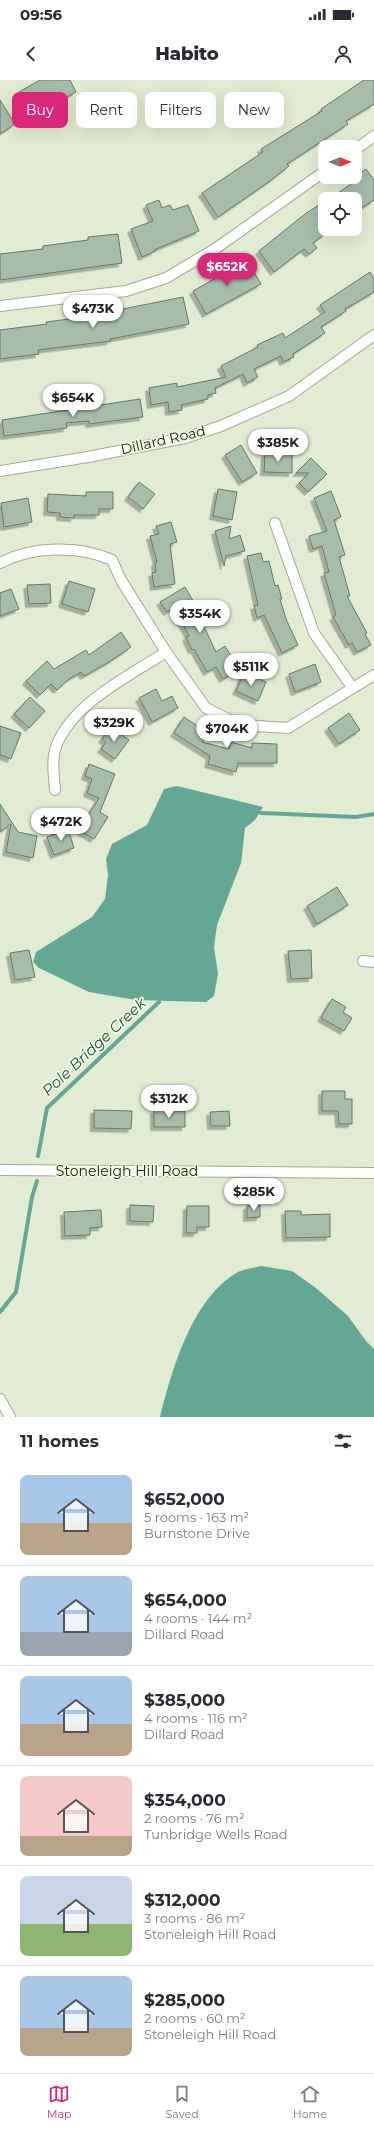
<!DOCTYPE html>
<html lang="en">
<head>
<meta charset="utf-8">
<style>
	:root { --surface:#fff; --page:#f2f2f3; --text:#2b2b33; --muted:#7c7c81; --line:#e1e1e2; --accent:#db2777 }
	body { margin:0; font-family:Montserrat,sans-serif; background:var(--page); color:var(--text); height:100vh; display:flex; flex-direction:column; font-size:15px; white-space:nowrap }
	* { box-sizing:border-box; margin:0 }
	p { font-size:13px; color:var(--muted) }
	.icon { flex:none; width:22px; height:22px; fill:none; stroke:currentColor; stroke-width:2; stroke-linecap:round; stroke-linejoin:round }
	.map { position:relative; height:1337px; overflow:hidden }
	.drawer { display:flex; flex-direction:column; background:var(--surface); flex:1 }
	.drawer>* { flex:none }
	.top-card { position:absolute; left:12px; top:12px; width:350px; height:36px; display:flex; gap:8px }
	.needle { width:26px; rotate:90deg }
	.buttons { position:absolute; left:318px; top:60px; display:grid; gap:8px }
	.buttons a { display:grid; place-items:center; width:44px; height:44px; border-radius:8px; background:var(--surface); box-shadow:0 4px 16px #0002; font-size:20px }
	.price { position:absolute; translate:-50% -34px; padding:0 9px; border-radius:14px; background:#fff; color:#222; font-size:13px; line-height:26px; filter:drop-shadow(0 1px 2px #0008) }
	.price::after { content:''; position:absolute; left:50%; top:24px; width:12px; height:9px; margin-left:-6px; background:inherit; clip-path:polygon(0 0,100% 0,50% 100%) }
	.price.on { background:var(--accent); color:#fff }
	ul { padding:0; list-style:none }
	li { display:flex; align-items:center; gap:12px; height:100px; padding:0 20px }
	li+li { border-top:1px solid var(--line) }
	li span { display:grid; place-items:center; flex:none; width:112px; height:80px; border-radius:8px; color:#555 }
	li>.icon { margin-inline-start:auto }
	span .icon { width:48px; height:48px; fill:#fffc; stroke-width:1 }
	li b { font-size:17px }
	h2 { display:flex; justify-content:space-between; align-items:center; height:48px; padding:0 20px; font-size:17px }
	.pill { padding:0 14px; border-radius:8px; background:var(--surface); box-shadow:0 4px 16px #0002; font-size:14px; line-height:36px }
	.pill.on { background:var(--accent); color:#fff }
	.status { display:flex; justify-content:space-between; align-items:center; height:28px; padding:0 20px; background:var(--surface); direction:ltr }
	.status svg { height:11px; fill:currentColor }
	header { display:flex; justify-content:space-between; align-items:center; height:52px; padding:0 20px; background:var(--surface); font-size:18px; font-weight:800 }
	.menu { display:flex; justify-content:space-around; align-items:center; height:56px; border-top:1px solid var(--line); background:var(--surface); font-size:11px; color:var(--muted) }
	.menu a { display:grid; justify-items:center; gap:2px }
	.menu .on { color:var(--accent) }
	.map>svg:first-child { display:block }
</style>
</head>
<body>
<div class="status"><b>09:56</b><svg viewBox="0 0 49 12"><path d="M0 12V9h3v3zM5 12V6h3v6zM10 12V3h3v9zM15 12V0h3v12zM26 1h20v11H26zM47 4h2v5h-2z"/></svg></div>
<header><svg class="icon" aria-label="back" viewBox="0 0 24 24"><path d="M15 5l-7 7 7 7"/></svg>Habito<svg class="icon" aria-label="person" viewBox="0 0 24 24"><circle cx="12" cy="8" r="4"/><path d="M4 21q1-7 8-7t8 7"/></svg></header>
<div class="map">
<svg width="374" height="1337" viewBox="0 0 374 1337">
	<defs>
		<filter id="shadow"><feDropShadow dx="-3.5" dy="3.5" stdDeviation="0" flood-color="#0004"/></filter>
	</defs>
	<rect width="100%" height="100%" fill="#e1ecd2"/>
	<g fill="#63a794">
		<polygon points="177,706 263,727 255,740 245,748 241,783 217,845 214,867 218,894 214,916 206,922 136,920 89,912 39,888 33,882 36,872 92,837 105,819 108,795 106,779 112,764 147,745 164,709"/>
		<path d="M261 1186 292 1191 316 1208 348 1236 366 1261 374 1269V1337H160C172 1290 192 1218 238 1192 244 1189 254 1188 261 1186Z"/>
	</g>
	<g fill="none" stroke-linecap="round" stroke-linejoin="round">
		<g stroke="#63a794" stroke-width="4">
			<polyline points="261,733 356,737 374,734"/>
			<polyline points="38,1076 47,1028 159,922"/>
			<polyline points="0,1232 16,1212 32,1117 37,1101"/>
		</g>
	</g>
	<g fill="#a6bdaa" stroke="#647968" filter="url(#shadow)">
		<polygon points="40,0 70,0 76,12 44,30 42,27 31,33 19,12"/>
		<polygon points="364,0 374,0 374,24 346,41 348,44 287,84 289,86 270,101 218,137 202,113 263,72 261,69 322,31 321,29"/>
		<polygon points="0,20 15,44 0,54"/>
		<polygon points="366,89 374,100 374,120 355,132 355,119 329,119 357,100 355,97"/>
		<polygon points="159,120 162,128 170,125 173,130 188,125 199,151 154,170 155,171 142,177 131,149 153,141 146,125"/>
		<polygon points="325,121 325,154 313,163 317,168 309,174 304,169 274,192 259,171 305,134"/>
		<polygon points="118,154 122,183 0,200 0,174 43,169 43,166 88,160 88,157"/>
		<polygon points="243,180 247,180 261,204 206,234 193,211 235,187 234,185"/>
		<polygon points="370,192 374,199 374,212 345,229 346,231 321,247 325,253 293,274 294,277 283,282 281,276 254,289 258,297 247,303 243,294 215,308 216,313 208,315 208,319 181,325 182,330 169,332 168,322 151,325 149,308 177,303 177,307 226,297 221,286 258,267 257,265 283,253 285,258 325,232 320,225"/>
		<polygon points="183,217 189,244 110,259 111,261 38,270 39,274 0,279 0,250 47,244 46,242 123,232 123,229"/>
		<polygon points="140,319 143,337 89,344 89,341 66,343 67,348 4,356 2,340"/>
		<polygon points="241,365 257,393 242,402 225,375"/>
		<polygon points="265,373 292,373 292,393 264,392"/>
		<polygon points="311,378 327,394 308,412 299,403 309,393 296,393"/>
		<polygon points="139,402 155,414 143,429 128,417"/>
		<polygon points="218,409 237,412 232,440 213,436"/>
		<polygon points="331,411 341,437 334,440 345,475 339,477 350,516 347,516 367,553 365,554 371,565 357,572 352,563 349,565 333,537 336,535 324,493 329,492 322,466 313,469 309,456 327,451 314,418"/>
		<polygon points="86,412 113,412 113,429 99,429 99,435 74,435 74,438 60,437 60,433 47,432 48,414 86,416"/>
		<polygon points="28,418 32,442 4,447 1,423"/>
		<polygon points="171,442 177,462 170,464 175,504 154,507 152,493 156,492 155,482 157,482 150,456 159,454 156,446"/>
		<polygon points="231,446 229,459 240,455 245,471 226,476 224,486 215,451"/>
		<polygon points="261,473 263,482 269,481 275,506 278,505 282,519 280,519 286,539 298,565 282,573 264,535 257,538 254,526 258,525 247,476"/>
		<polygon points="69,501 95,509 88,532 62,524"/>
		<polygon points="50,504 51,523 29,524 27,505"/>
		<polygon points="185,507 199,531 197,532 216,572 225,566 239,589 223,599 216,587 207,592 194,569 192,570 186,557 189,556 174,528 167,532 160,522"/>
		<polygon points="11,509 19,529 0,536 0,513"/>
		<polygon points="121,552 131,567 109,582 84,596 81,592 69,599 57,610 51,604 40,615 26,601 47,581 54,589 86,570 89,575"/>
		<polygon points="315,584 321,602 295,612 289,594"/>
		<polygon points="244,593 266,602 258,621 236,611"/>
		<polygon points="156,609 162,621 172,616 178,628 152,642 139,618"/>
		<polygon points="30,617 45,631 29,648 14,634"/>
		<polygon points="349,633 360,650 339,664 328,648"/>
		<polygon points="184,637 208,653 202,662 229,669 231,662 252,668 252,663 277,664 277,683 238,683 236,692 208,684 210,676 174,653"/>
		<polygon points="0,646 21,653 11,679 0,675"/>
		<polygon points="111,647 129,660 115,679 101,669 106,662 102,659"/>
		<polygon points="89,684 115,694 100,732 108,737 94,759 79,750 99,718 87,713 92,699 85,696"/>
		<polygon points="0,724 18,752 37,756 33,778 6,772 11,744 0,752"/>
		<polygon points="68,749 74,768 54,775 47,757"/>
		<polygon points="337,807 348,825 317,844 307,826"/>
		<polygon points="29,870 35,897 15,900 10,873"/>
		<polygon points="311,870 312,898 291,899 288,871"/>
		<polygon points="332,919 346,927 343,932 352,938 344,951 321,938"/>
		<polygon points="322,1011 345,1011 345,1019 352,1019 352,1044 339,1044 338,1031 322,1031"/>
		<polygon points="94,1030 132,1031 131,1049 94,1048"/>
		<polygon points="154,1030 185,1031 185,1047 154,1047"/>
		<polygon points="229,1031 230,1046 211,1046 210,1032"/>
		<polygon points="130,1125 154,1126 153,1142 130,1141"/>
		<polygon points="260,1125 260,1137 247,1138 247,1126"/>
		<polygon points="187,1126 209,1126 209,1147 197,1147 197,1153 186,1153"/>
		<polygon points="101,1130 102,1147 90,1148 90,1155 65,1156 64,1132"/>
		<polygon points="285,1131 301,1131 301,1135 330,1134 330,1157 286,1158"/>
	</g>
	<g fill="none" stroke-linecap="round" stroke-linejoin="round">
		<g stroke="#a1ab93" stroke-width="12">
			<g id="minor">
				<polyline points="355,70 374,56"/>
				<polyline points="0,226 126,211 166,198 215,169 325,91"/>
				<polyline points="0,391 88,377 185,358 221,346 289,316 374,255"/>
				<polyline points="275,443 314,553 352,607"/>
				<path d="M0 483C32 466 79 465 112 480L121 500 166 572 206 628 240 645 288 648 374 595"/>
				<path d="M55 710C54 696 51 678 57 664 75 622 129 596 166 572"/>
				<polyline points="363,881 374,882"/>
				<polyline points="0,1090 374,1093"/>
				<polyline points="0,1319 10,1337"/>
			</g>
		</g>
		<use href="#minor" stroke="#fff" stroke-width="10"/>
	</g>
	<g text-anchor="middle" stroke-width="3.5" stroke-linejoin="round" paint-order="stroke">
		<g font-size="14" fill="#21251c" stroke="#eff9df">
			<text transform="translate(163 360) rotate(-13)" y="5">Dillard Road</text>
			<text x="127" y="1096">Stoneleigh Hill Road</text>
		</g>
		<g font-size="15" font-style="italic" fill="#1a5245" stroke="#eff9df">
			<text transform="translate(94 967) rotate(-43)" y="5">Pole Bridge Creek</text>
		</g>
	</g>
</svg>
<div class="buttons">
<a><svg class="needle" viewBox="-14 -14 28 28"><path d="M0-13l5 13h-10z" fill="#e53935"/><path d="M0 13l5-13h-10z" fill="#7c7c81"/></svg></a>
<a><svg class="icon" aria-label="locate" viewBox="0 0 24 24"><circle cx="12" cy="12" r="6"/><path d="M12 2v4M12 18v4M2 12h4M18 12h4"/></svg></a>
</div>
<b class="price on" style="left:227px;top:207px">$652K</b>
<b class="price" style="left:93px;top:249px">$473K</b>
<b class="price" style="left:73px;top:338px">$654K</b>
<b class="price" style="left:278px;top:383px">$385K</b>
<b class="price" style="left:200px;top:554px">$354K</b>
<b class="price" style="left:251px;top:607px">$511K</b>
<b class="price" style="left:114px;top:663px">$329K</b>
<b class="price" style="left:227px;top:669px">$704K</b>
<b class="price" style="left:61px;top:762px">$472K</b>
<b class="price" style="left:169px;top:1039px">$312K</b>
<b class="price" style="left:254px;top:1132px">$285K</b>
<div class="top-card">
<a class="pill on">Buy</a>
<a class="pill">Rent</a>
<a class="pill">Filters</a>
<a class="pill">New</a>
</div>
</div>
<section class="drawer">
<h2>11 homes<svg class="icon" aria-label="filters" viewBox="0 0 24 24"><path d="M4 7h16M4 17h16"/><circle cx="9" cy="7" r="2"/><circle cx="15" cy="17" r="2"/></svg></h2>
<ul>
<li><span style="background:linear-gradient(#a9c7e8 60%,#b9a48a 0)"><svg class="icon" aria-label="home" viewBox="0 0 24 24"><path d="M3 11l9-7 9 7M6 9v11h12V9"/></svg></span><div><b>$652,000</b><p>5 rooms · 163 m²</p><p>Burnstone Drive</p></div></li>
<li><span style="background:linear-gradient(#a9c7e8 70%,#9aa5b1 0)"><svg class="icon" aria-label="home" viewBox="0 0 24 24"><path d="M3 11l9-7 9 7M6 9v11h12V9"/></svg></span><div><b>$654,000</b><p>4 rooms · 144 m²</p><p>Dillard Road</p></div></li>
<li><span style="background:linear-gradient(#a9c7e8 60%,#b9a48a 0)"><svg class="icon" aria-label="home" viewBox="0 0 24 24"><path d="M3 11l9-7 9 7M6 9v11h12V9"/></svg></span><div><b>$385,000</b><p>4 rooms · 116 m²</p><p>Dillard Road</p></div></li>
<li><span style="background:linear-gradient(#f6c9c9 75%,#b9a48a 0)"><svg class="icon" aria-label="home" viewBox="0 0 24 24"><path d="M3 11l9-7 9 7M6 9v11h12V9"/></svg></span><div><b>$354,000</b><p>2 rooms · 76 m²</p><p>Tunbridge Wells Road</p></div></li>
<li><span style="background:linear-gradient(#c9d6e8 60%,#8fb573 0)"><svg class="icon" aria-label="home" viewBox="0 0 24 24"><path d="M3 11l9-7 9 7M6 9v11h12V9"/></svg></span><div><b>$312,000</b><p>3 rooms · 86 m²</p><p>Stoneleigh Hill Road</p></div></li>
<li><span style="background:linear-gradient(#a9c7e8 65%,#b9a48a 0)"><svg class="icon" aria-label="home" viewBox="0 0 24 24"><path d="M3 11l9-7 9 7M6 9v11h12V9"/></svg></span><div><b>$285,000</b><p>2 rooms · 60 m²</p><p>Stoneleigh Hill Road</p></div></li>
</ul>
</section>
<nav class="menu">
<a class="on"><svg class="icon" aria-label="map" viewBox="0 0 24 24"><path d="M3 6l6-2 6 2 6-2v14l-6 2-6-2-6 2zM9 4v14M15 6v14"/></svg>Map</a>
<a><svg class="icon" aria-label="saved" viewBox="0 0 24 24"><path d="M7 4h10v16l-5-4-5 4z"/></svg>Saved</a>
<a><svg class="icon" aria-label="home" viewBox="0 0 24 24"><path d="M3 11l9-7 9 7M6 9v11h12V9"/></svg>Home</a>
</nav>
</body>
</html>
